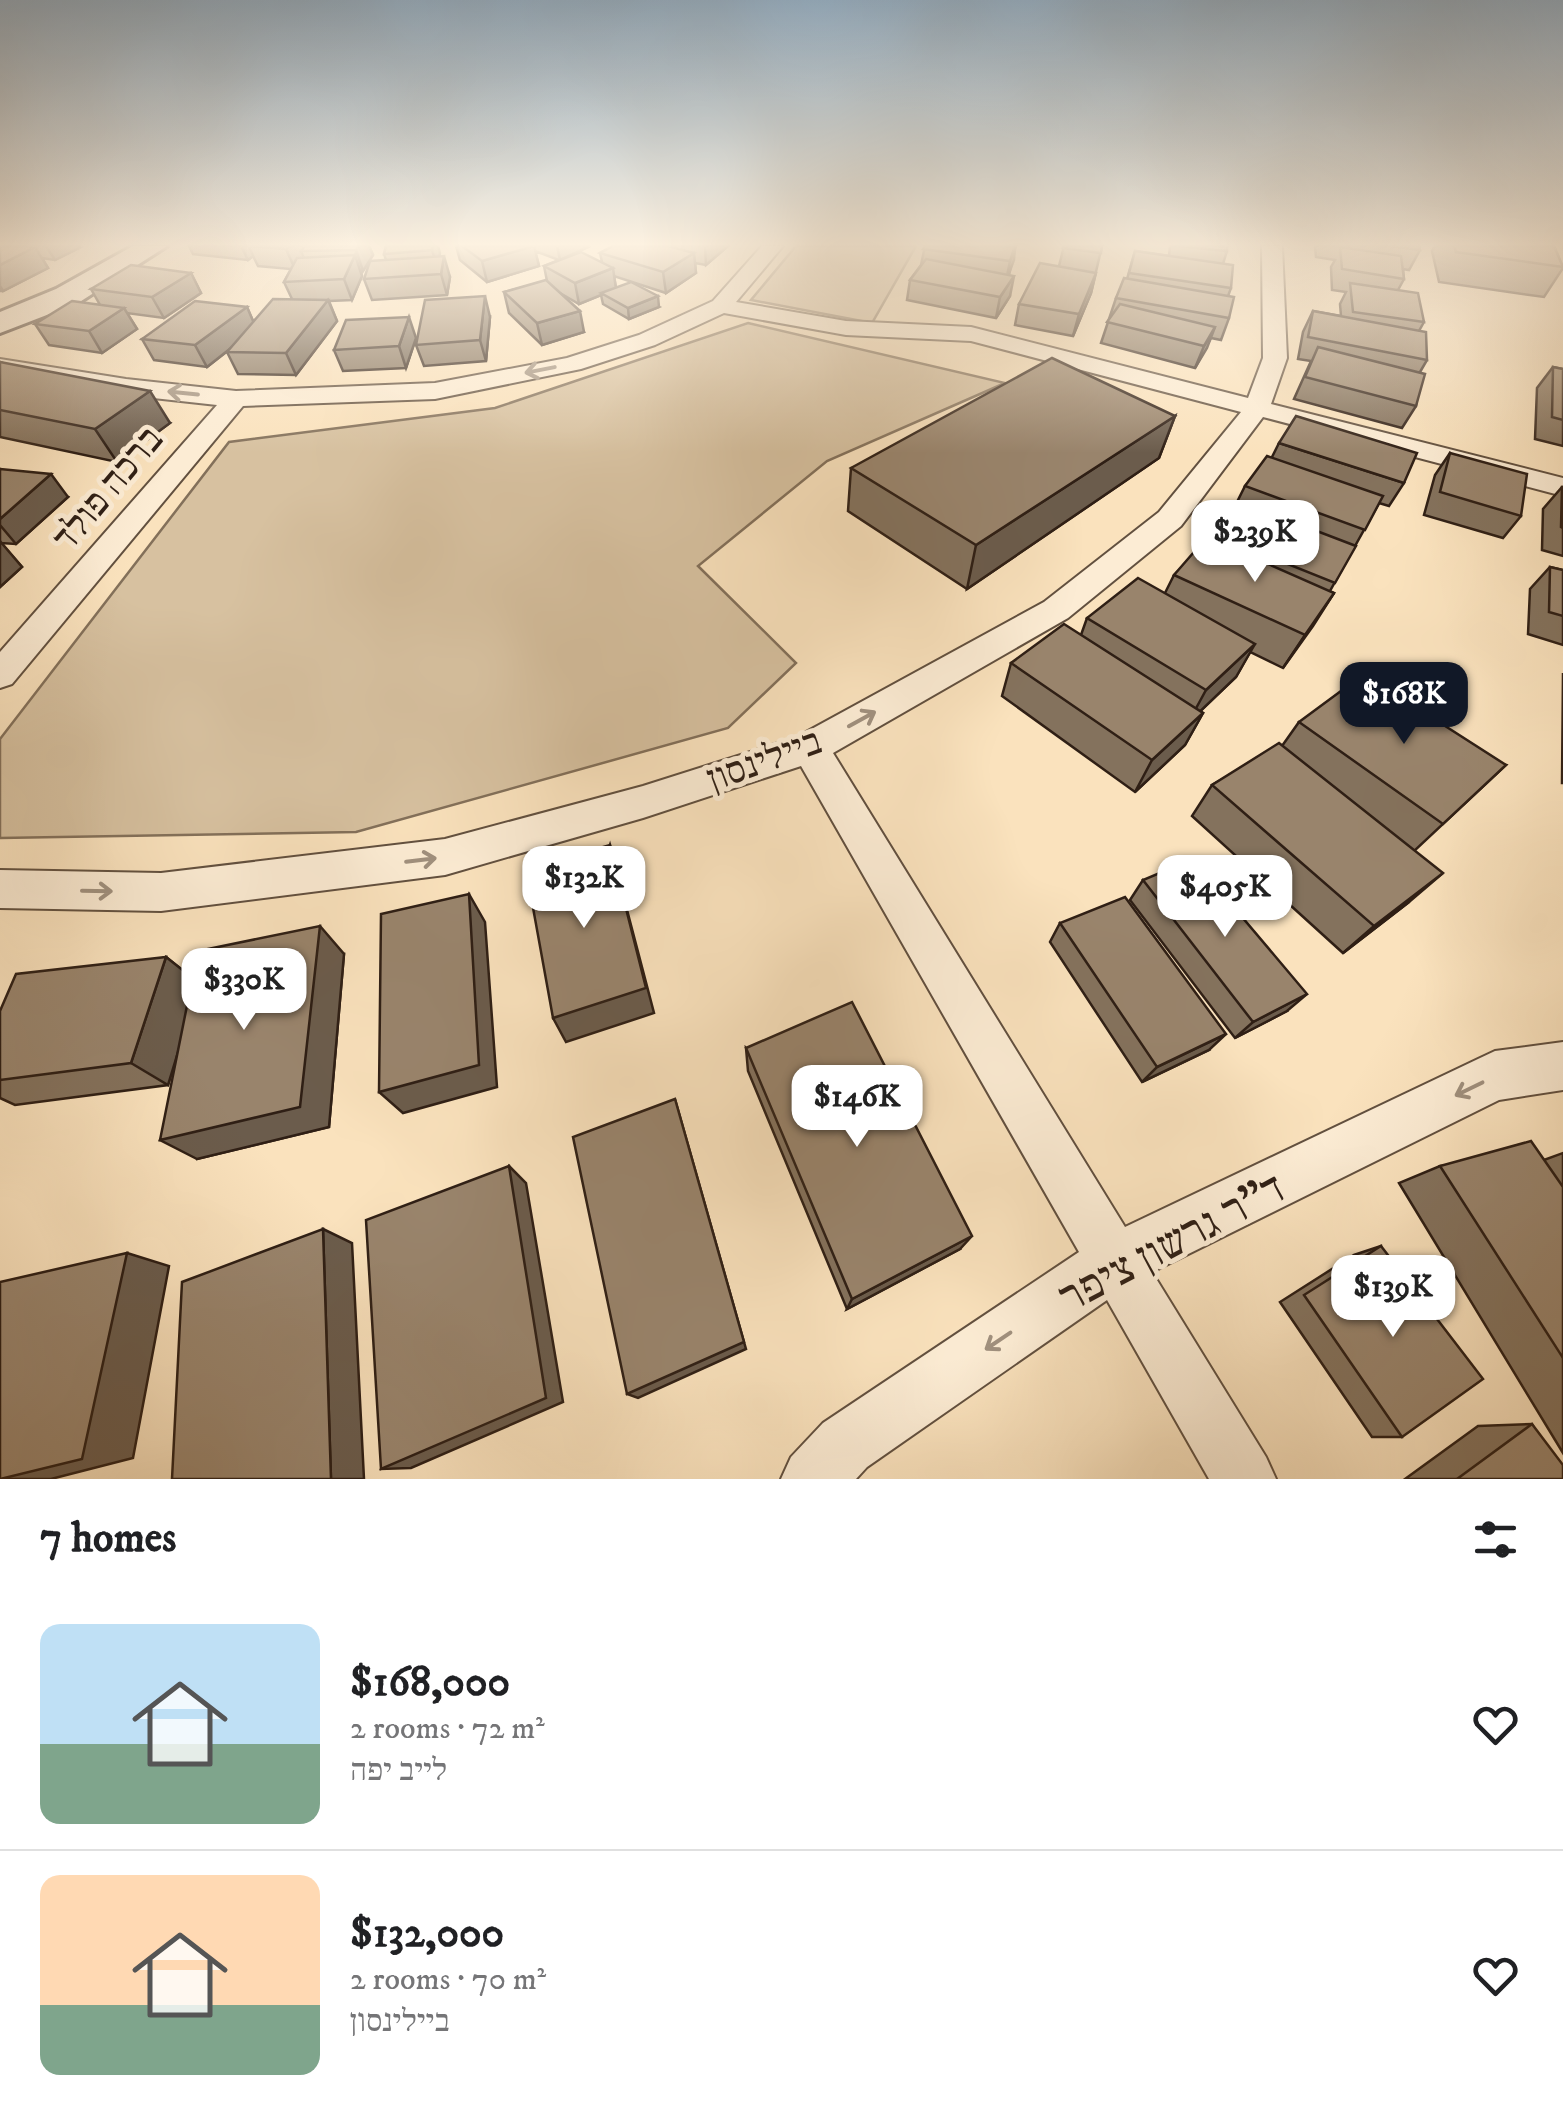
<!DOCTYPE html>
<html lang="en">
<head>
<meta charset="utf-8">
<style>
	:root { --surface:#fff; --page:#f2f2f2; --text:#202124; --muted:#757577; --line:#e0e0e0; --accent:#111827 }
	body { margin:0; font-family:"IM FELL DW Pica","Frank Ruhl Libre",serif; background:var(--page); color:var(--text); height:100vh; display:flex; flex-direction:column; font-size:38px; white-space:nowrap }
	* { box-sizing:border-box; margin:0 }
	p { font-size:32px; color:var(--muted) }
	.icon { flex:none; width:55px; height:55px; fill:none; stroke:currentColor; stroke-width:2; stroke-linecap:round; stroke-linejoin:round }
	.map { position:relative; height:1479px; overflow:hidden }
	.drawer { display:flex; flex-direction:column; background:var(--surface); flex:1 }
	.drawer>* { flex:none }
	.price { position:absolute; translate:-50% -85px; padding:0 22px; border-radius:20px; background:#fff; color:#222; font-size:32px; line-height:65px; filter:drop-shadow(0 2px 5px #0008) }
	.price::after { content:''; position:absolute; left:50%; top:60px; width:30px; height:22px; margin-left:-15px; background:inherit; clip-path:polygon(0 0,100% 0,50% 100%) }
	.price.on { background:var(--accent); color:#fff }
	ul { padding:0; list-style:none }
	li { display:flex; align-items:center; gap:30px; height:250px; padding:0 40px }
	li+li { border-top:2px solid var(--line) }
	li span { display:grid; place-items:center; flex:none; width:280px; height:200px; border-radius:20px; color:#555 }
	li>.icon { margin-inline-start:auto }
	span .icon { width:120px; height:120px; fill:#fffc; stroke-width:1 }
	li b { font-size:42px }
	h2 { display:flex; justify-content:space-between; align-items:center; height:120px; padding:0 40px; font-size:42px }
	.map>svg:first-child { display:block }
</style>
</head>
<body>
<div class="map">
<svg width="1563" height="1479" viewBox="0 0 1563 1479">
	<rect width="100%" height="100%" fill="#fae2bd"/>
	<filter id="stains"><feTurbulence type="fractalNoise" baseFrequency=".002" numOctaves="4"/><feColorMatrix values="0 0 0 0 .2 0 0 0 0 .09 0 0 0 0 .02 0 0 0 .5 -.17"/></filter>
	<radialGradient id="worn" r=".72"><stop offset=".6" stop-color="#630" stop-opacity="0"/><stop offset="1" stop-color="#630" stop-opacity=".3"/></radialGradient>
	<g fill="#d7c1a0" stroke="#83705a" stroke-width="2.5">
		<polygon points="796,246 916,246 872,323 751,300"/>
		<polygon points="748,323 1005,383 827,461 698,566 796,663 728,728 356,832 0,838 0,739 229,442 495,408"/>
	</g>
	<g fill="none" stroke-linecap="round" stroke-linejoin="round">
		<g stroke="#62503f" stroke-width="4">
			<polygon id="minor" points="762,246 783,246 736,302 846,321 971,327 1248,398 1263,358 1262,246 1282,246 1287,358 1271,404 1563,478 1563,496 1263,417 1181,526 1068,618 833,753 1125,1227 1478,1059 1495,1051 1563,1042 1563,1090 1499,1100 1152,1272 1266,1457 1276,1479 1209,1479 1107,1300 867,1467 856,1479 781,1479 791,1457 823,1423 1079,1252 801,766 643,818 445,875 161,911 0,908 0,870 161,873 445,839 643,786 797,737 1044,602 1159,512 1241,412 971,341 846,335 724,313 655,345 581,369 435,399 243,406 12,684 0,688 0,652 217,405 126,395 0,373 0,359 126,379 236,391 435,383 567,358 639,335 713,301"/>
		</g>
		<g stroke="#2f1f15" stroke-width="6">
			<polygon id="secondary" points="133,246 167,246 78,303 0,333 0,312 56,289"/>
		</g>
		<use href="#minor" fill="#fcecd4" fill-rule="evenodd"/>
		<use href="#secondary" fill="#fcecd4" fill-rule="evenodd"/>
	</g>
	<g fill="#84725d" stroke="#2f1f15" stroke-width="2.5">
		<polygon points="0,246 83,246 55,260 42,258 48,268 3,291 0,291"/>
		<polygon points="189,246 369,246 373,255 363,271 361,271 362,276 352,300 329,301 337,321 296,375 238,374 227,352 229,350 207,367 154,360 142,339 247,307 253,321 292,299 284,282 291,269 258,266 253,256 248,260 193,254"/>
		<polygon points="386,246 438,246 440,257 450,277 447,295 372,300 364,279 386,260 384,254"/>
		<polygon points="456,246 590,246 562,259 602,262 600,253 613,246 728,246 706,265 695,263 696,273 666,293 614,276 616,288 659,307 629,319 603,304 601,295 579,304 560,293 584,332 542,345 509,313 504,292 547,281 544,266 559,260 535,251 539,266 487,282 460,260"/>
		<polygon points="925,246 1016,246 1009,275 1010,296 996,318 907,300 910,280 921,265"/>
		<polygon points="1064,246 1102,246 1091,293 1073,336 1015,325 1019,304 1059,266"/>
		<polygon points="1170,246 1227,246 1227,251 1223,264 1231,288 1228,296 1229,318 1221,340 1211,338 1195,368 1101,343 1116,298 1127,279 1135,251 1169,256"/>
		<polygon points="1315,246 1419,246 1420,250 1409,270 1403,269 1404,279 1398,290 1424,322 1419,331 1427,360 1420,372 1416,406 1402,428 1294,399 1311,361 1298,359 1303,332 1313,311 1341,316 1340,304 1346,292 1332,290 1331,267 1335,260 1316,257"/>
		<polygon points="1435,246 1554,246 1563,268 1544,297 1439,282 1432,251"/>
		<polygon points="191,273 201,293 164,318 127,313 137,329 102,353 49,345 35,324 100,305 91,289"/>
		<polygon points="490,317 486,361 424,366 416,345"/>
		<polygon points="416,338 406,368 343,371 334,350"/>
		<polygon points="0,362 170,423 117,462 0,437"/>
		<polygon points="1553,367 1563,369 1563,446 1535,439 1537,388"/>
		<polygon points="1175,416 1159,458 967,589 848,511 851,468"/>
		<polygon points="1279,443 1404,483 1389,506 1379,503 1330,591 1334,593 1283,668 1250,652 1236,677 1200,711 1203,713 1185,745 1135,792 1002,696 1011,663 1081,635 1087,618 1165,593 1174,575 1211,539 1237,502 1245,486 1272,457"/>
		<polygon points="1450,453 1521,516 1503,538 1424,515 1435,475"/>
		<polygon points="0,469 68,497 16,544 1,543 22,567 0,587"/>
		<polygon points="1562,487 1563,487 1563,556 1542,550 1543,509"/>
		<polygon points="1550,567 1563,570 1563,645 1528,634 1530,589"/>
		<polygon points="1563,673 1563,783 1562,783"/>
		<polygon points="1299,722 1506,765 1414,851 1409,902 1343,953 1192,816 1212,785 1282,746"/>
		<polygon points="1143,880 1287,1011 1235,1038 1130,900"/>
		<polygon points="1060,923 1209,1050 1142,1082 1050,942"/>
		<polygon points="344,954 329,1127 197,1159 176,1058 168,1085 15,1105 0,1098 0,1011 166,957 192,978"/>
		<polygon points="746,1048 960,1249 847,1309 748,1071"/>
		<polygon points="1563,1153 1563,1453 1399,1183 1440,1166 1544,1160"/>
		<polygon points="1381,1246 1402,1437 1372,1437 1280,1302 1354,1255"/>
		<polygon points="1532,1424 1563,1479 1405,1479 1478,1426"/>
	</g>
	<g fill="#6b5c4c" stroke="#2f1f15" stroke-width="2.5">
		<polygon points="46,246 83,246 55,260"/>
		<polygon points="241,246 269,246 249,246 253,256 248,260"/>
		<polygon points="291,246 314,246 301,251 305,261 295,269 286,249"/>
		<polygon points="359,246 369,246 373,255 363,271 356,250"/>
		<polygon points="433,246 438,246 440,253 438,270 432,250"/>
		<polygon points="534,246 539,266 487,282 482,261"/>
		<polygon points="557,246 590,246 560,260"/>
		<polygon points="705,246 728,246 706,265"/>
		<polygon points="1015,246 1014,260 1006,281 1010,261"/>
		<polygon points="35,247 48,268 3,291 0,286 0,265"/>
		<polygon points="694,253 696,273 666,293 663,272"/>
		<polygon points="355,255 362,276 352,300 344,279"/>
		<polygon points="444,256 450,277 447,295 441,274"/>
		<polygon points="613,268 616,289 579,304 575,283"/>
		<polygon points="191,273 201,293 164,318 152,297"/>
		<polygon points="1096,273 1091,293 1073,336 1079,314"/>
		<polygon points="1014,276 1010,296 996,318 1000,297"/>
		<polygon points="485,296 490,317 486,361 480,340"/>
		<polygon points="658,296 659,307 629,319 628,308"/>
		<polygon points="328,300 337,321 296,375 286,353"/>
		<polygon points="247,307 256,328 207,367 195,345"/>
		<polygon points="124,308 137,329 102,353 89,331"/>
		<polygon points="580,311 584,332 542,345 537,323"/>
		<polygon points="409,317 416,338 406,368 399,346"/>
		<polygon points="1215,327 1207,348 1195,368 1204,346"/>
		<polygon points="150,391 170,423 117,462 95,429"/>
		<polygon points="1175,416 1159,458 967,589 976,545"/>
		<polygon points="51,474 68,497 16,544 0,525 0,519"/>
		<polygon points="0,541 22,567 0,587"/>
		<polygon points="1334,593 1313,626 1283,668 1305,635"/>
		<polygon points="1255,644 1236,677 1188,723 1206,690"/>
		<polygon points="1203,713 1185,745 1135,792 1152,760"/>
		<polygon points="610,845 654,1013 566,1042 553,1018"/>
		<polygon points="1443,873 1409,902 1343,953 1374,926"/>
		<polygon points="469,894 485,922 497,1087 403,1113 379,1092"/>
		<polygon points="320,926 344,954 329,1127 197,1159 160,1140"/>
		<polygon points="166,957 199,983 168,1085 131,1063"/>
		<polygon points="1307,994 1287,1011 1235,1038 1253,1022"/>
		<polygon points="1226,1034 1209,1050 1142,1082 1157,1067"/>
		<polygon points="675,1099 746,1349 638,1398 627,1394"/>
		<polygon points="509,1166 526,1183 563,1402 411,1468 381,1469"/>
		<polygon points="323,1229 352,1243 364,1479 331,1479"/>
		<polygon points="972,1236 960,1249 847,1309 852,1299"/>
		<polygon points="127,1253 169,1266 133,1458 51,1479 4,1479"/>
	</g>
	<g fill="#99846c" stroke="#2f1f15" stroke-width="2.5">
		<polygon points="3,246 23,246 35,247 0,265 0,247"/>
		<polygon points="249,246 291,246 286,249"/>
		<polygon points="305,246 359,246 356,250 301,251"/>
		<polygon points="386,246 433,246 432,250 384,254"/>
		<polygon points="462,246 534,246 482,261"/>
		<polygon points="613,246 668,246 694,253 663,272 600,253"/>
		<polygon points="925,246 1015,246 1010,261 923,249"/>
		<polygon points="1064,246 1102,246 1101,253 1063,248"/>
		<polygon points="1178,246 1227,246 1227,251"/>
		<polygon points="1390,246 1419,246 1420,250"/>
		<polygon points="1454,246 1554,246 1563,267 1456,252"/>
		<polygon points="1340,247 1401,256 1404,279 1342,269"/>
		<polygon points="1135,251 1233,265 1231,288 1129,273"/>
		<polygon points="581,252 613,268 575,283 544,266"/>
		<polygon points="355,255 344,279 284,282 297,258"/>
		<polygon points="444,256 441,274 364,279 370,261"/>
		<polygon points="926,259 1014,276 1000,297 910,280"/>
		<polygon points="1040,263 1096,273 1079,314 1019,304"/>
		<polygon points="131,265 191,273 152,297 91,289"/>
		<polygon points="1124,278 1234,297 1229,318 1116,298"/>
		<polygon points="546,280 580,311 537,323 504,292"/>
		<polygon points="631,282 658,296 628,308 601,293"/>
		<polygon points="1350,283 1418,293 1424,322 1353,312"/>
		<polygon points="485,296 480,340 416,345 425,300"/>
		<polygon points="273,299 328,300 286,353 227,352"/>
		<polygon points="72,301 124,308 89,331 35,324"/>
		<polygon points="195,301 247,307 195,345 142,339"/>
		<polygon points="1120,304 1215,327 1204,346 1107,322"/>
		<polygon points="1313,311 1426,332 1427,360 1308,337"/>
		<polygon points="409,317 399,346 334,350 346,320"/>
		<polygon points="1318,347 1425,374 1416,406 1305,377"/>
		<polygon points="1052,358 1175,416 976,545 851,468"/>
		<polygon points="0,362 150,391 95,429 0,410"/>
		<polygon points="1553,367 1563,369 1563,420 1552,417"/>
		<polygon points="1296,416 1417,453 1404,483 1279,443"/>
		<polygon points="1450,453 1527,474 1521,516 1440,492"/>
		<polygon points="1267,456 1383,496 1365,530 1245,486"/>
		<polygon points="0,469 51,474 0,519"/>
		<polygon points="1562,487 1563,487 1563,528 1561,527"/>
		<polygon points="1238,501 1356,546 1335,583 1213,534"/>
		<polygon points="1207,537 1334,593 1305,635 1174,575"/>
		<polygon points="1550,567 1563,570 1563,616 1549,612"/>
		<polygon points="1138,578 1255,644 1206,690 1087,618"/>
		<polygon points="1064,624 1203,713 1152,760 1011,663"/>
		<polygon points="1364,674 1506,765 1443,824 1299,722"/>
		<polygon points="1279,743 1443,873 1374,926 1212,785"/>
		<polygon points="610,845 646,988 553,1018 526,869"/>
		<polygon points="1193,859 1307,994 1253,1022 1143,880"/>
		<polygon points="469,894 479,1065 379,1092 381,914"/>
		<polygon points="1125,897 1226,1034 1157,1067 1060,923"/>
		<polygon points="320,926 300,1107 160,1140 198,951"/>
		<polygon points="166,957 131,1063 0,1080 0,1011 16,974"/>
		<polygon points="852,1002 972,1236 852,1299 746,1048"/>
		<polygon points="675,1099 744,1342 627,1394 573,1137"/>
		<polygon points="1531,1141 1563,1187 1563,1358 1440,1166"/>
		<polygon points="509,1166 546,1398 381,1469 366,1220"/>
		<polygon points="323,1229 331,1479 172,1479 182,1282"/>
		<polygon points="1381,1246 1483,1379 1402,1437 1304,1295"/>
		<polygon points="127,1253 82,1459 0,1479 0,1282"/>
		<polygon points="1532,1424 1563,1465 1563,1479 1457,1479"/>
	</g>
	<defs><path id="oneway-shaft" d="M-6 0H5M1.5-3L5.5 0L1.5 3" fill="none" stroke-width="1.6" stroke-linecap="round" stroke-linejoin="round" transform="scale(2.5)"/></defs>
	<g stroke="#a0907e">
		<use href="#oneway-shaft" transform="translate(540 370) rotate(169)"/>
		<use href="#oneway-shaft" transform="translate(183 393) rotate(-174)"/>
		<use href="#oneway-shaft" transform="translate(862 719) rotate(-29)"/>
		<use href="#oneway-shaft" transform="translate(421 860) rotate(-7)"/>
		<use href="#oneway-shaft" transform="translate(97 891) rotate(1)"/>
		<use href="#oneway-shaft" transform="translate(1469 1089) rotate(154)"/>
		<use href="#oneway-shaft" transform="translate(998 1341) rotate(146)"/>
	</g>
	<linearGradient id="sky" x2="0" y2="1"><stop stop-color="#93acc0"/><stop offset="0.54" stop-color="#fdf2e1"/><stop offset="1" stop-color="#fdf2e1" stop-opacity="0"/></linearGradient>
	<rect width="1563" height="453" fill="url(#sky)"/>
	<g text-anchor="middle" stroke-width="10" stroke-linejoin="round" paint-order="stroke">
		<g font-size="38" fill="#2f1f15" stroke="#fcecd4">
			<text transform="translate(107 488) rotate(-50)" y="13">ברכה פולד</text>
			<text transform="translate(764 759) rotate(-20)" y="13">ביילינסון</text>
		</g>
		<g font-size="45" fill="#2f1f15" stroke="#fcecd4">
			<text transform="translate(1171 1241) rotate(-28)" y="16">ד"ר גרשון ציפר</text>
		</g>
	</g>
	<rect width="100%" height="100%" filter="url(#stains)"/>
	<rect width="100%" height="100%" fill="url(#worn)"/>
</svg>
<b class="price" style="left:1255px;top:585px">$239K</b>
<b class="price on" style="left:1404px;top:747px">$168K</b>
<b class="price" style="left:584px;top:931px">$132K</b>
<b class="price" style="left:1225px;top:940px">$405K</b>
<b class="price" style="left:244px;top:1033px">$330K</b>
<b class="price" style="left:857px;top:1150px">$146K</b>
<b class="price" style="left:1393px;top:1340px">$139K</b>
</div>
<section class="drawer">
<h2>7 homes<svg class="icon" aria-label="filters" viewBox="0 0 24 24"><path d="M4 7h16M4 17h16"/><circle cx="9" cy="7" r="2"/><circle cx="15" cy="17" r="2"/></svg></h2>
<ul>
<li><span style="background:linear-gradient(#bfe0f5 60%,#7fa58c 0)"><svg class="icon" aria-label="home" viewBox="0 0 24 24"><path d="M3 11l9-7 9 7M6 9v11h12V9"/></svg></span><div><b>$168,000</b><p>2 rooms · 72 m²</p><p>לייב יפה</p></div><svg class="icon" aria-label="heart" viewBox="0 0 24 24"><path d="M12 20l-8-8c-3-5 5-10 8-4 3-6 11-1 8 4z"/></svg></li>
<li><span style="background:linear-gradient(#ffd9b3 65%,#7fa58c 0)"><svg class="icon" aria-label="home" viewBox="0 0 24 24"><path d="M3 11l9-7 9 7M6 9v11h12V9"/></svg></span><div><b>$132,000</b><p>2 rooms · 70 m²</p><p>ביילינסון</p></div><svg class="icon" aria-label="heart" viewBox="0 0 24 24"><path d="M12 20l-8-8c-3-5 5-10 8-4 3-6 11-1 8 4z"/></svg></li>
</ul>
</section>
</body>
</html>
